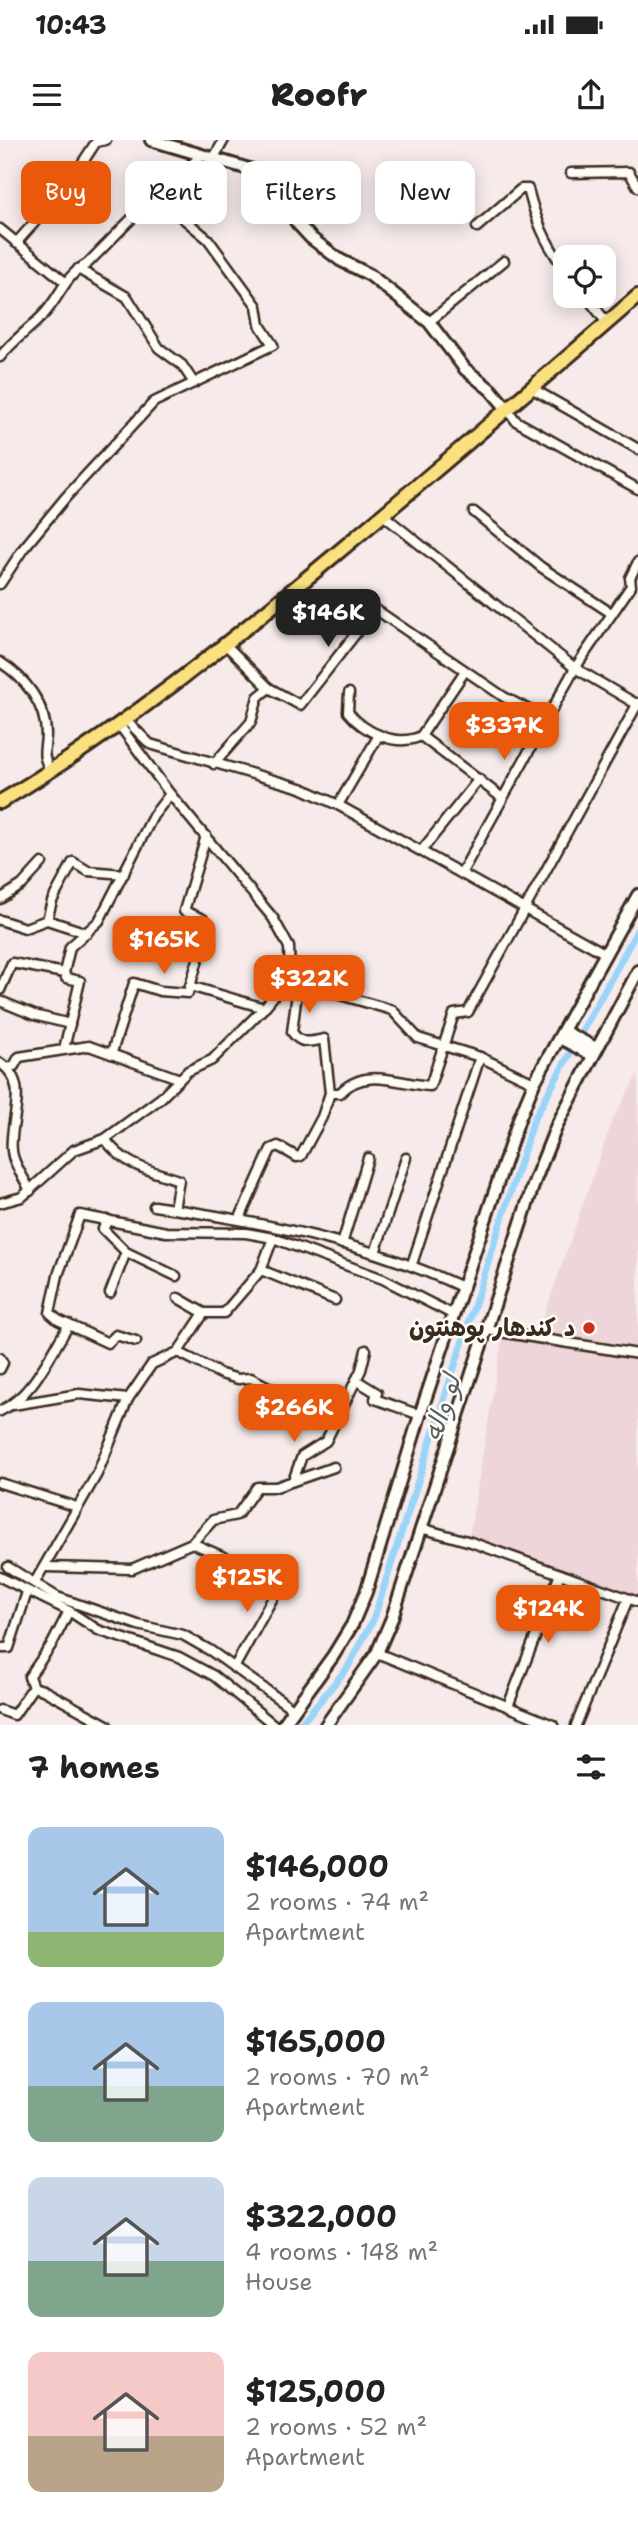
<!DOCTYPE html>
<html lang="en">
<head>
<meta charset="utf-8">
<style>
	:root { --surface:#fff; --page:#f2f2f2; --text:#222; --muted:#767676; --accent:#ea580c }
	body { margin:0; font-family:"Shantell Sans","Playpen Sans Arabic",sans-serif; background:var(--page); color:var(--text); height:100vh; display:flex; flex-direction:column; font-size:26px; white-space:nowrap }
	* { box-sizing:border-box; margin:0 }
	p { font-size:23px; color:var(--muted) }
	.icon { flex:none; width:38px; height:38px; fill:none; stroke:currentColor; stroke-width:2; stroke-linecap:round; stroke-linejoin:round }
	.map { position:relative; height:1585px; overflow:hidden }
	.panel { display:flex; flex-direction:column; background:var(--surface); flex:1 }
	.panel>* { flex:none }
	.banner { position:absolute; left:21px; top:21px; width:597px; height:63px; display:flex; gap:14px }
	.fabs { position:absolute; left:553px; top:105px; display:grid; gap:14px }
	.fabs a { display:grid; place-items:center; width:63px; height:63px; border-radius:14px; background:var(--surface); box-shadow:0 4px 18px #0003; font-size:35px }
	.price { position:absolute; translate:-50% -60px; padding:0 16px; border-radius:14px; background:var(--accent); color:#fff; font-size:23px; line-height:46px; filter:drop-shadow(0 2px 4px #0008) }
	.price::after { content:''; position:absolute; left:50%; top:42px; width:21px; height:16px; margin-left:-10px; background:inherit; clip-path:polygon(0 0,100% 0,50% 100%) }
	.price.current { background:#222; color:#fff }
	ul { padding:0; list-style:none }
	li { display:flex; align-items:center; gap:21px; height:175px; padding:0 28px }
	li span { display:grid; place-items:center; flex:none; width:196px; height:140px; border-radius:14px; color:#555 }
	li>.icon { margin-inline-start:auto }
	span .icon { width:84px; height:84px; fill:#fffc; stroke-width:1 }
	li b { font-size:30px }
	h2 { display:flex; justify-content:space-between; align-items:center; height:84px; padding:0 28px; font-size:30px }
	.chip { padding:0 24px; border-radius:14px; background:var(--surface); box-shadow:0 4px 18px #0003; font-size:24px; line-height:63px }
	.chip.current { background:var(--accent); color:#fff }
	.status { display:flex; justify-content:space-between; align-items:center; height:49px; padding:0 35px; background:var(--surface); direction:ltr }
	.status svg { height:19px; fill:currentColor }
	header { display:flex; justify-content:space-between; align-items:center; height:91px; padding:0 28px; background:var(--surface); font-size:32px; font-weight:800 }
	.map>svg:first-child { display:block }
</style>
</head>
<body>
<div class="status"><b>10:43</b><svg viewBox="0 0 49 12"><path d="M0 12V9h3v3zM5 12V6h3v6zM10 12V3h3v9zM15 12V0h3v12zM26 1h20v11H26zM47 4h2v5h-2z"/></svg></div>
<header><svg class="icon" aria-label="menu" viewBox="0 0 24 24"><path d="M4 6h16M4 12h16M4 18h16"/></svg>Roofr<svg class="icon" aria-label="share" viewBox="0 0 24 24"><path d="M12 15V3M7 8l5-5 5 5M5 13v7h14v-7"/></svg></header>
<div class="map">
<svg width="638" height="1585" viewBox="0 0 638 1585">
	<rect width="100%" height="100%" fill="#f6eaea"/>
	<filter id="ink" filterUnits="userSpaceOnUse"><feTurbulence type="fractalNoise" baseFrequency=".0143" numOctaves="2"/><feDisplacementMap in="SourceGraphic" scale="14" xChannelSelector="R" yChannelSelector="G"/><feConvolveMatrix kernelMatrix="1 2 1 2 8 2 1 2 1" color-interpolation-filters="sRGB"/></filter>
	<g filter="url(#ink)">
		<polygon fill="#eed5da" points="638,933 638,1457 469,1397 502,1199 534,1204 612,982"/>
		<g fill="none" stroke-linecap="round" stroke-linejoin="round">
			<polyline stroke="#99d4f9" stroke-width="7" points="300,1585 348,1527 374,1478 534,979 638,789"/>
			<g stroke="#3b2a1e" stroke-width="13">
				<g id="street">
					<polyline points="213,19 224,0"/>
					<polyline points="571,33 629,32 638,47"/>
					<path d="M477 87 521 49H528C536 80 545 103 565 129"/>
					<polyline points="0,89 65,142"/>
					<polyline points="16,103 68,45 96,2 106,0"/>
					<polyline points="78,129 127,157 159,208 182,225 194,243"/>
					<polyline points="586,156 607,183"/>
					<polyline points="429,182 504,121"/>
					<path d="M0 217C13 200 30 189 44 174 60 157 65 135 87 124L146 64 201 16"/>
					<polyline points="533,249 638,309"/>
					<polyline points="508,270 516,281 638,349"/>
					<polyline points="474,372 541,427 611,473"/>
					<polyline points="383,375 575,528 638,565"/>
					<polyline points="0,444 23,409 66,357 154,262 273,205 260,185 257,166 208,99 156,56"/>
					<polyline points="226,505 269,548 300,565 375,469 504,557 545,578"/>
					<path d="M0 522C25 538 46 564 46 595 45 614 41 613 51 632"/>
					<path d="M349 553 348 572C364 592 396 608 421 596L465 531"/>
					<polyline points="127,581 150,604 301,648 338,665 606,814"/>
					<polyline points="421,596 501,657"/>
					<polyline points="214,624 251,582 258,557 269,548"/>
					<polyline points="338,665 379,595"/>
					<polyline points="422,710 479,639"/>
					<polyline points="462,732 575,528 631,446 630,438 638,422"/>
					<polyline points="0,759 22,745 42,723"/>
					<polyline points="0,780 25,788 47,780 87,793"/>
					<polyline points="47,780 52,761 73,722 88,731 124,734"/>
					<polyline points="64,833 70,807 99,781 153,676 170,654"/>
					<polyline points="290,836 302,844 392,870 418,898 480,917 534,943"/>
					<polyline points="190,846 264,868"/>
					<polyline points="0,850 12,823 64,833 66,838 80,841 64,909"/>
					<polyline points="0,861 34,875 70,884"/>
					<polyline points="112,912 134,843 160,851 188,853 200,813 204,812 207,794 203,779 184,771 206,696"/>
					<path d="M0 923C32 944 8 982 12 1011 13 1024 25 1039 30 1051"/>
					<polyline points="7,928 14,926 19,917 89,906 180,939"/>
					<path d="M330 953H340C365 926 399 944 430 946L454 874 468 872 638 563"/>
					<path d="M105 999C124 1026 149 1030 179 1040L174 1069"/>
					<polyline points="0,1063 22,1057 74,1010 105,999 161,958 188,931 212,920 264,868 290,836 289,807 273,778 170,654 120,586"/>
					<path d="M154 1066C262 1082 363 1101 464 1148"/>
					<path d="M240 1078 271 1009 278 1006 297 1017 301 1016 322 977 330 953 324 899C310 902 301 905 292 892L297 853 302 844"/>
					<polyline points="108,1080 103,1089 126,1112 176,1136"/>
					<polyline points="342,1104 368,1018"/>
					<polyline points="375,1113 406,1018"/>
					<polyline points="412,1124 480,917"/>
					<polyline points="261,1130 335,1160"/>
					<polyline points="110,1153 126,1112"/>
					<polyline points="178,1158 204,1173"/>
					<polyline points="487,1190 638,1214"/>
					<polyline points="136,1201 116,1195 108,1203 58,1180 50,1173 58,1135 80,1075 166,1092 246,1093 273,1098 383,1139 454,1175"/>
					<polyline points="178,1212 221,1234 238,1239 251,1238 286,1256 332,1286"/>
					<polyline points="0,1218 3,1223 0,1229"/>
					<polyline points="356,1240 377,1253 375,1259 420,1275"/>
					<polyline points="13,1265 79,1254 128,1259"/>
					<path d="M0 1271C33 1256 50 1214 69 1185"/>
					<polyline points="293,1341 302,1316 326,1301 361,1230 366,1210"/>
					<polyline points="0,1343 77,1367"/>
					<polyline points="424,1389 471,1402 638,1462"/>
					<polyline points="192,1403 235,1422"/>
					<polyline points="8,1427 57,1457 138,1485 183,1495 211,1511 293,1569"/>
					<polyline points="46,1427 132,1429 192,1403 213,1380 237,1375 257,1347 276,1347 334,1327"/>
					<polyline points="0,1437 69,1471 98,1490 179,1517 214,1536 274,1585"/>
					<polyline points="35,1442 97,1334 128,1259 152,1224 178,1212 204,1173 224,1173 261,1130 273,1098"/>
					<polyline points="0,1508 9,1508 27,1452"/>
					<polyline points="377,1513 553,1585"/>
					<polyline points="234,1528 286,1434"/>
					<polyline points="33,1547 43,1550 107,1585"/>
					<polyline points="508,1566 560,1434"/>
					<polyline points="0,1570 14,1575 33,1547 29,1537 52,1504 69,1471"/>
					<polyline points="576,1585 628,1459"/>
				</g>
			</g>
			<g stroke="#3b2a1e" stroke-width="16">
				<g id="secondary">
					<polyline points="151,0 266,34 297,83 311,98 340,120 370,135 429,182 465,229 491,250 508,270"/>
					<polyline points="563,891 596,908"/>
					<polyline points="560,898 592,915"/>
					<polyline points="283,1585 333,1516 352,1485 366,1452 420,1275 519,979 534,943 638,755"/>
					<polyline points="326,1585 377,1513 392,1478 535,1040 557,985 638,831"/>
				</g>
			</g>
			<g stroke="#3b2a1e" stroke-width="18">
				<path id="primary" d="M0 662C121 590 228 504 336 414 438 329 538 243 638 156"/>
			</g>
			<use href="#street" stroke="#fdfcf7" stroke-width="8"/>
			<use href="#secondary" stroke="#fdfcf7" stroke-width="10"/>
			<use href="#primary" stroke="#fbe080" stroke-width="12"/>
		</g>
	</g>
	<circle fill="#c8321e" stroke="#fdfcf7" stroke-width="2.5" cx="589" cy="1188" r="7"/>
	<g text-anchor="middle" stroke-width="5" stroke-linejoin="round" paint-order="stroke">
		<g font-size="24" font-weight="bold" fill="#3b2a1e" stroke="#fdfcf7" text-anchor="end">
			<text x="575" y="1196">د کندهار پوهنتون</text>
		</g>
		<g font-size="26" font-style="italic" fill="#575d60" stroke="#fdfcf7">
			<text transform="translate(442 1268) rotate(-72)" y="9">لو واله</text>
		</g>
	</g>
</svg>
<div class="fabs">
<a><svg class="icon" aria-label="locate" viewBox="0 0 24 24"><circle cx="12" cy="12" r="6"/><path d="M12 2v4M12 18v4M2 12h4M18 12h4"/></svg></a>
</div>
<b class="price current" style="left:328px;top:509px">$146K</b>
<b class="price" style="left:504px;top:622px">$337K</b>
<b class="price" style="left:164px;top:836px">$165K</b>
<b class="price" style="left:309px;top:875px">$322K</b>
<b class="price" style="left:294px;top:1304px">$266K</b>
<b class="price" style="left:247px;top:1474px">$125K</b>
<b class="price" style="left:548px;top:1505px">$124K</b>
<div class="banner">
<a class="chip current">Buy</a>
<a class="chip">Rent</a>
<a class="chip">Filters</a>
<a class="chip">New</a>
</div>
</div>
<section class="panel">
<h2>7 homes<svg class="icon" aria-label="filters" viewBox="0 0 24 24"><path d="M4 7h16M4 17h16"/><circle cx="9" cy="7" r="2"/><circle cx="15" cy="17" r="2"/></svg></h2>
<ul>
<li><span style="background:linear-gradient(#a9c7e8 75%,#8fb573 0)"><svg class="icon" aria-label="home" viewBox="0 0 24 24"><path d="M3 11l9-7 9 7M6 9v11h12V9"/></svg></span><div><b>$146,000</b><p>2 rooms · 74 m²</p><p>Apartment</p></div></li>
<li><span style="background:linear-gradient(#a9c7e8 60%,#7fa58c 0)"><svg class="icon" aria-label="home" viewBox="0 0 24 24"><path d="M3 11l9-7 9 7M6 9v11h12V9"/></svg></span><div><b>$165,000</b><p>2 rooms · 70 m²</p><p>Apartment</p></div></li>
<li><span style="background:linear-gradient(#c9d6e8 60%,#7fa58c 0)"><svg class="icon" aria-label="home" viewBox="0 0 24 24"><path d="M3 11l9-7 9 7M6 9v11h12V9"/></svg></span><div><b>$322,000</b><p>4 rooms · 148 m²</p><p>House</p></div></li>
<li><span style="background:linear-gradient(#f6c9c9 60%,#b9a48a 0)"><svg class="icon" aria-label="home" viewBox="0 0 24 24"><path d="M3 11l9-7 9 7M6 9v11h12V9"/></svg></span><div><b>$125,000</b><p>2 rooms · 52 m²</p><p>Apartment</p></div></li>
</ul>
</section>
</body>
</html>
